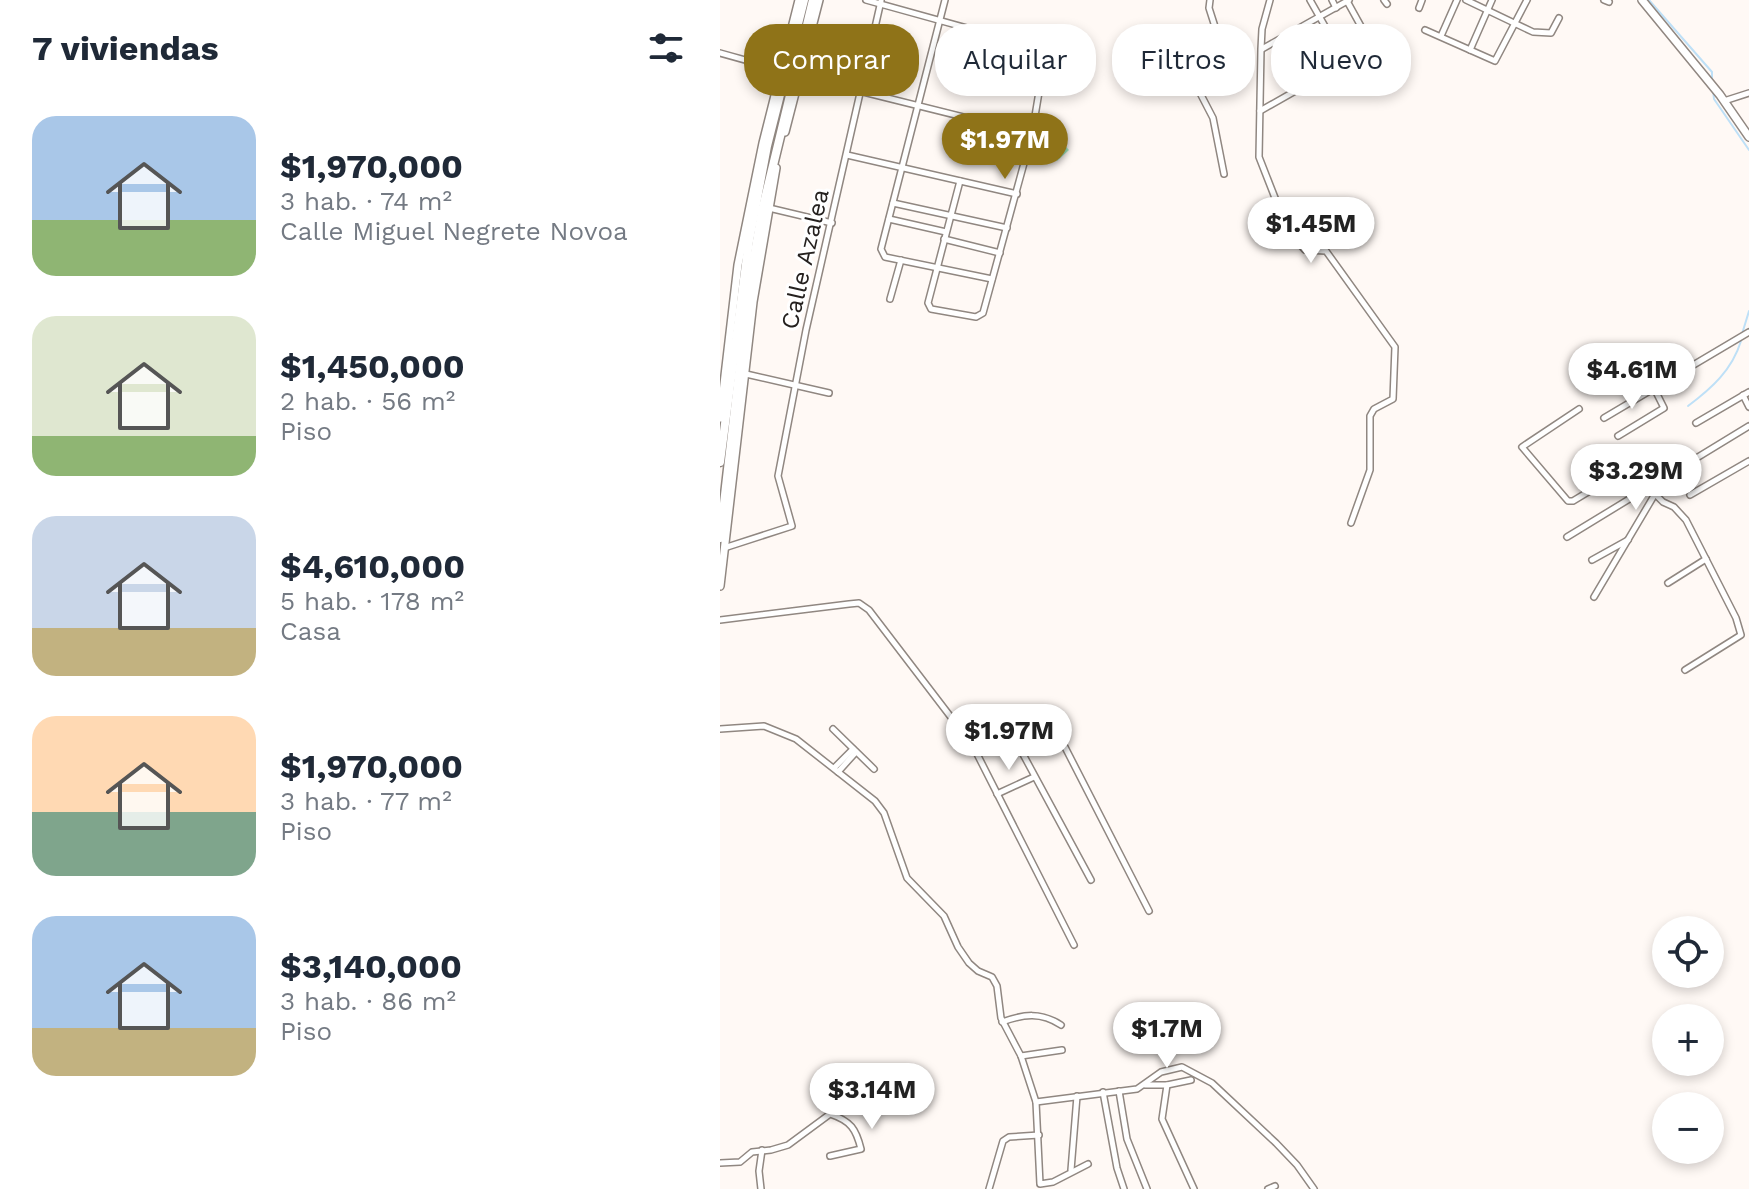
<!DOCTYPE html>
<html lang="es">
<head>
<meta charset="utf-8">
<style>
	:root { --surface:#fff; --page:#f6f6f7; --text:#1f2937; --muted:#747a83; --accent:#8f7318 }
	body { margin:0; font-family:"Work Sans",sans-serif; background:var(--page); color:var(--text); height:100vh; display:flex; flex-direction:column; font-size:30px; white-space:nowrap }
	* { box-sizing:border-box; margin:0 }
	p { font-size:26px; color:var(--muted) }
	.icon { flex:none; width:44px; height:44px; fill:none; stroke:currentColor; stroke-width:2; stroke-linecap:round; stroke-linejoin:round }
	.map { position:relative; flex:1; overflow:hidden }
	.side { display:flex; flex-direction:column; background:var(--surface); width:720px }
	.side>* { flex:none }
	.top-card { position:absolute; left:24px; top:24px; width:760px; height:72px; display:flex; gap:16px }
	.controls { position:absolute; left:932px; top:916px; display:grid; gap:16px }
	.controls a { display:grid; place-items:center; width:72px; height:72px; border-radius:50%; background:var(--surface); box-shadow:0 4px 12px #0003; font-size:40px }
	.price { position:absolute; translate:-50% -68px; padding:0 18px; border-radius:28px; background:#fff; color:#222; font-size:26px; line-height:52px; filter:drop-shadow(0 2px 4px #0008) }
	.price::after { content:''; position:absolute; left:50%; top:48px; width:24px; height:18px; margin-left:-12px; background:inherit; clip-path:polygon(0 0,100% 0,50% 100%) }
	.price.current { background:var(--accent); color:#fff }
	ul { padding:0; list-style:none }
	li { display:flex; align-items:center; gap:24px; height:200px; padding:0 32px }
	li span { display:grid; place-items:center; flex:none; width:224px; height:160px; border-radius:24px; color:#555 }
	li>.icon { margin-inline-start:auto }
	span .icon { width:96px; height:96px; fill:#fffc; stroke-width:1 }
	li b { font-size:34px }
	h2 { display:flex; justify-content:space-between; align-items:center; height:96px; padding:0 32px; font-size:34px }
	.tag { padding:0 28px; border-radius:32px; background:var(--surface); box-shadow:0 4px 12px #0003; font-size:28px; line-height:72px }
	.tag.current { background:var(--accent); color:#fff }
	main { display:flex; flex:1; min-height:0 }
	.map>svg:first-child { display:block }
</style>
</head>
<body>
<main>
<section class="side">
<h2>7 viviendas<svg class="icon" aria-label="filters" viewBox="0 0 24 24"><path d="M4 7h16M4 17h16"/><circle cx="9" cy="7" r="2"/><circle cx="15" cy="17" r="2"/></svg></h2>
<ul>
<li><span style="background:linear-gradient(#a9c7e8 65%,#8fb573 0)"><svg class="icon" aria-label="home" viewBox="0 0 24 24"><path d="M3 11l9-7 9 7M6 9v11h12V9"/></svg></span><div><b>$1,970,000</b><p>3 hab. · 74 m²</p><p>Calle Miguel Negrete Novoa</p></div></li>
<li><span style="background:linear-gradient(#dfe7d0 75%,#8fb573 0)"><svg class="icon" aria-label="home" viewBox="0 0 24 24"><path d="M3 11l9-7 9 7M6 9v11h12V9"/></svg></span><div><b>$1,450,000</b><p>2 hab. · 56 m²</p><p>Piso</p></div></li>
<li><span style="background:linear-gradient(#c9d6e8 70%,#c2b280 0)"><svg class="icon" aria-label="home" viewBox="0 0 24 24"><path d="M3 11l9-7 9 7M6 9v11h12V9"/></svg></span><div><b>$4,610,000</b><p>5 hab. · 178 m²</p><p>Casa</p></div></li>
<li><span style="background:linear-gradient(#ffd9b3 60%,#7fa58c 0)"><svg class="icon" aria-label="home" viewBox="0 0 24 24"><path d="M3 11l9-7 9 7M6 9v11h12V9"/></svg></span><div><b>$1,970,000</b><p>3 hab. · 77 m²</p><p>Piso</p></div></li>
<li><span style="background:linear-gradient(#a9c7e8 70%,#c2b280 0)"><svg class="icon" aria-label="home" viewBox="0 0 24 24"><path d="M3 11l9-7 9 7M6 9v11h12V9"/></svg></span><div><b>$3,140,000</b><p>3 hab. · 86 m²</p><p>Piso</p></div></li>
</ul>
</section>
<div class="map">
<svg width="1029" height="1189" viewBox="0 0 1029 1189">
	<rect width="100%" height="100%" fill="#fff9f5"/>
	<polygon fill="#a6ecc5" points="331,131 349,150 337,161 319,142"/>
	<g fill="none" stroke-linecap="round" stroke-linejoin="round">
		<g stroke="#bee0f7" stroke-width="2">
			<polyline points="929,0 992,72 992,80"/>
			<polyline points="993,90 994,99 1029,150"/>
			<polyline points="1022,334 1029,311"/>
			<path d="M968 406C992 388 1012 370 1021 341"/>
		</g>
		<g stroke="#908781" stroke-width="8">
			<g id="street">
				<polyline points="146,0 326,50 312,134 263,313 256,317 211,309 208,303 240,181"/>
				<polyline points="225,0 161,249 165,257 272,279"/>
				<polyline points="490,0 489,8 497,33 482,73 479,91 493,118 504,174"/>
				<polyline points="550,0 542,29 541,49 539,157 568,231 585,250 606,251 675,347 673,399 654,409 650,416 650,470 631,523"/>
				<polyline points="590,0 619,51"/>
				<polyline points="612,0 616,8"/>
				<polyline points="664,0 667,4"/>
				<polyline points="746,0 813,32 831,33 839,18"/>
				<polyline points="884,0 889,2"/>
				<polyline points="627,1 648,39"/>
				<polyline points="699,8 702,0"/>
				<polyline points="705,30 775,61 807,0"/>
				<polyline points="571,34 601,75"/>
				<polyline points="721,36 737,0"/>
				<polyline points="542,49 629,0"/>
				<polyline points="750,50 772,0"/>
				<polyline points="0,53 61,70"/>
				<polyline points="79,76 312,134"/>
				<polyline points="1004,101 1029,93"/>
				<polyline points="540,111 621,65"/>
				<polyline points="127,155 297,194"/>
				<polyline points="173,203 287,228"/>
				<polyline points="49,208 112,223"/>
				<polyline points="169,219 226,232"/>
				<polyline points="224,239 280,253"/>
				<polyline points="170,299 181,260"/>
				<polyline points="26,374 109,393"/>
				<polyline points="1023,395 1029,407"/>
				<polyline points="859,409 802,447 848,501 853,501 926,457 931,460 941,479 935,494 874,597"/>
				<polyline points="884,418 1029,332"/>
				<polyline points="976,423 1029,392"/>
				<polyline points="898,436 944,408 934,388"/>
				<polyline points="935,494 943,502 954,507 966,520 1016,618 1021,635 965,670"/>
				<polyline points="970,495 1029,461"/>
				<polyline points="847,537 1029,426"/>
				<polyline points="4,548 72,526 58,476 86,330 161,1"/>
				<polyline points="872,560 908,540"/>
				<polyline points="948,583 986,559"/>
				<polyline points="0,620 129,604 139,603 149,610 253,746 354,945"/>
				<polyline points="0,729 44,726 76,739 155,801 164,813 187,878 224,916 238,947 249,963 258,971 272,977 277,986 281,1018 301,1056 316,1102 320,1184 333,1182 368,1164"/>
				<polyline points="113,729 154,769"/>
				<polyline points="114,768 133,749"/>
				<polyline points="118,772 136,752"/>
				<polyline points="277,794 314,777"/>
				<polyline points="371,880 291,732 328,714 429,911"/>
				<path d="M282 1022C304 1014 321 1012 341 1025"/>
				<polyline points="301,1056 342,1050"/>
				<polyline points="425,1085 447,1085 471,1080"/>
				<polyline points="447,1085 442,1119 474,1189"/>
				<polyline points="399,1091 407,1139 427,1189"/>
				<polyline points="383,1092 397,1168 404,1189"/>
				<polyline points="316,1102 417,1089 441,1072 462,1067 492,1083 556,1143 577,1165 594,1189"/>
				<path d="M0 1163 20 1162 32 1152 51 1150 68 1145 110 1114C131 1121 136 1129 141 1149L110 1156"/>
				<polyline points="351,1170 357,1096"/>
				<polyline points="41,1189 39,1171 42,1150"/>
				<polyline points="269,1189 283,1141 289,1137 319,1135"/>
				<polyline points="548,1189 555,1186"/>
			</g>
		</g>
		<g stroke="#908781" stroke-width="10">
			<g id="secondary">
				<polyline points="922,0 1000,95 1029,137"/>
				<polyline points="65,132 99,0"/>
				<polyline points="0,418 18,265 43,143 79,0"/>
				<polyline points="0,586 33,302 56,168"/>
			</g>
		</g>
		<g stroke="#908781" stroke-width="11">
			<g id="primary">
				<polyline points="0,462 29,241 47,146 84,0"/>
				<polyline points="0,538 29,288 42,211 93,0"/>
			</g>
		</g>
		<use href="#street" stroke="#fff" stroke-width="5"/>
		<use href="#secondary" stroke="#fff" stroke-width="7"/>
		<use href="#primary" stroke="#fff" stroke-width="8"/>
	</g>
	<g text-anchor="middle" stroke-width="6" stroke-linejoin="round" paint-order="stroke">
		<g font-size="24" fill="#25211f" stroke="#fff">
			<text transform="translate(85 259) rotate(-77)" y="8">Calle Azalea</text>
		</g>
	</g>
</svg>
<div class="controls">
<a><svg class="icon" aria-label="locate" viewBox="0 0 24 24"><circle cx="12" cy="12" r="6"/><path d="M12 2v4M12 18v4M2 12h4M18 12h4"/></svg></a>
<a>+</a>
<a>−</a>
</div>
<b class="price current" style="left:285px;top:181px">$1.97M</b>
<b class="price" style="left:591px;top:265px">$1.45M</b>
<b class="price" style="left:912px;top:411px">$4.61M</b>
<b class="price" style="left:916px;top:512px">$3.29M</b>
<b class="price" style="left:289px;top:772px">$1.97M</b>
<b class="price" style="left:447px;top:1070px">$1.7M</b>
<b class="price" style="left:152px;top:1131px">$3.14M</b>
<div class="top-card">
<a class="tag current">Comprar</a>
<a class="tag">Alquilar</a>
<a class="tag">Filtros</a>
<a class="tag">Nuevo</a>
</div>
</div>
</main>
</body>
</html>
